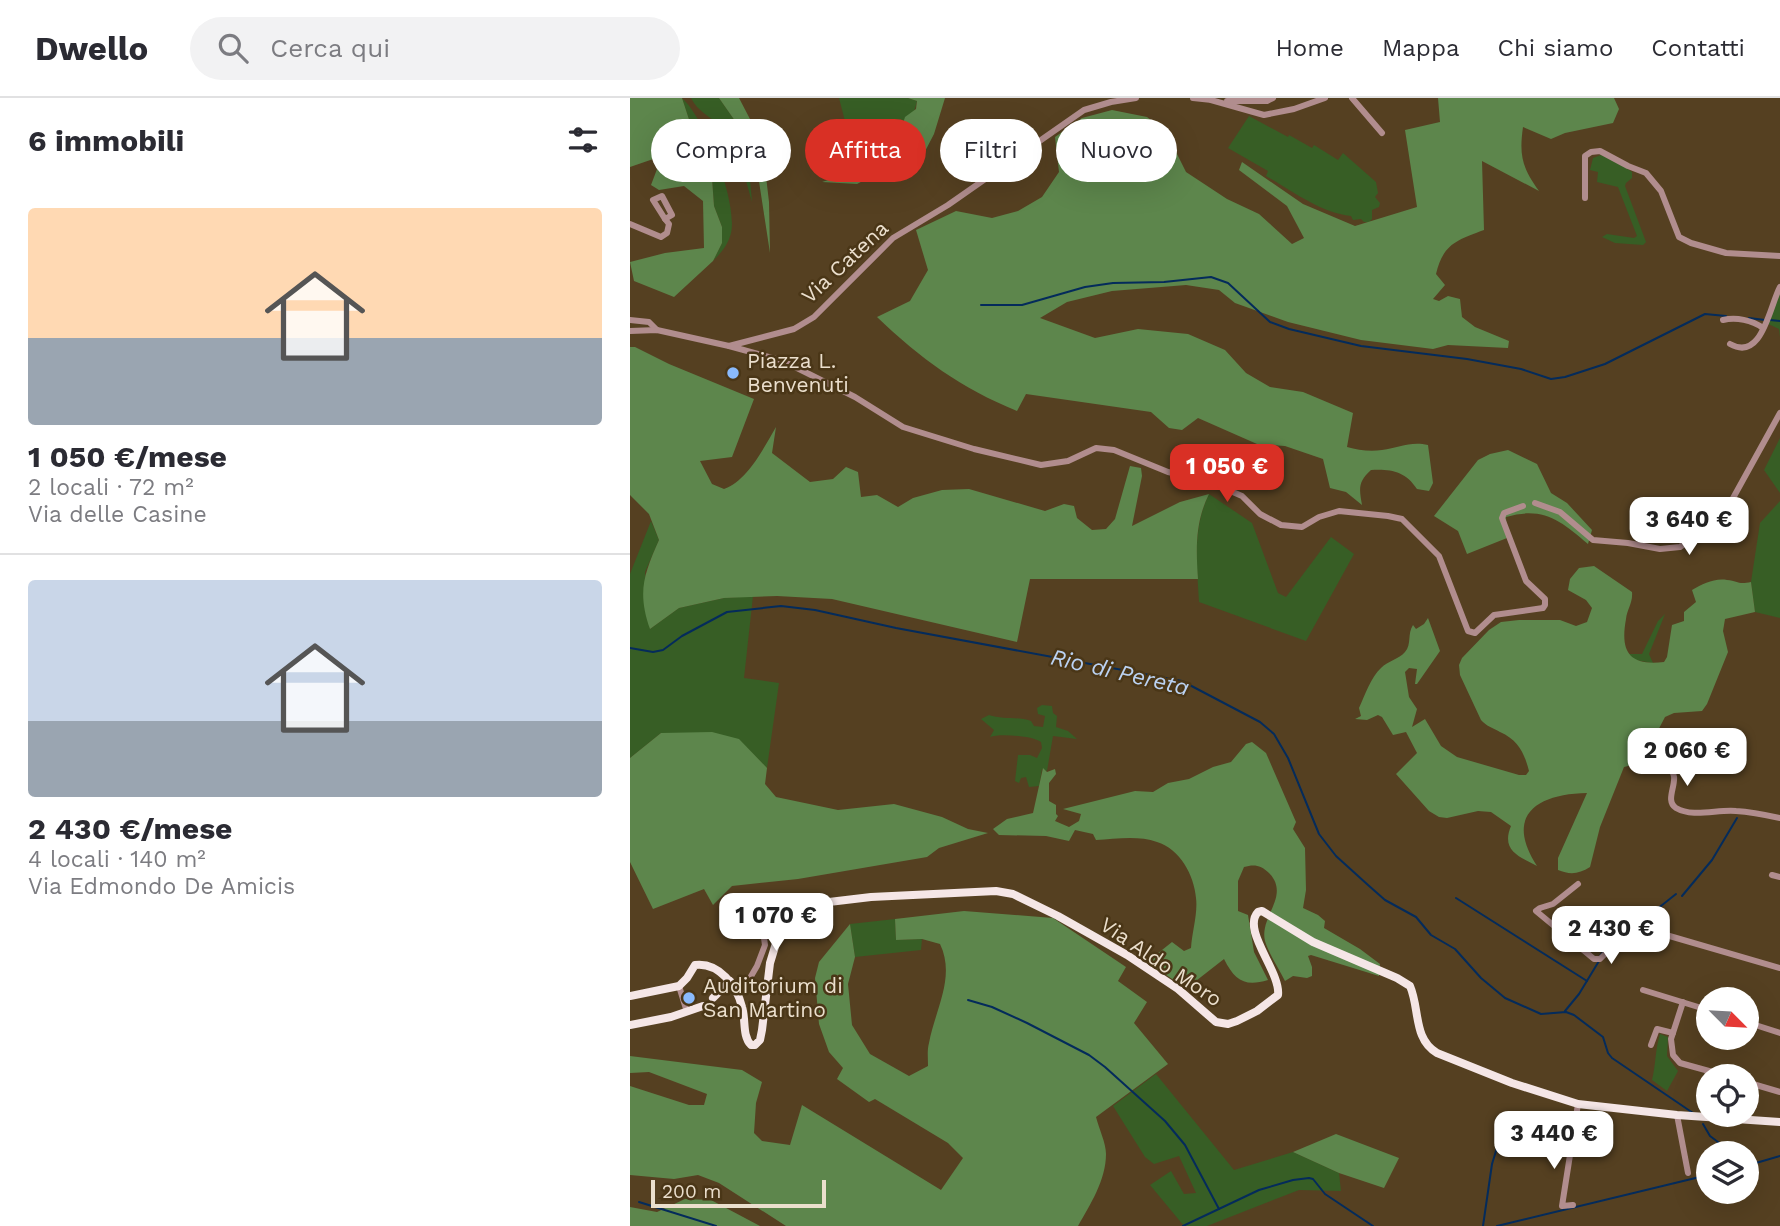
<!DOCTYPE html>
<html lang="it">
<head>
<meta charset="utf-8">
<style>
	:root { --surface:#fff; --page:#f2f2f3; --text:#2b2b33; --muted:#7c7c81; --line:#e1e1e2; --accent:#d93025 }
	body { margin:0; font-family:"Work Sans",sans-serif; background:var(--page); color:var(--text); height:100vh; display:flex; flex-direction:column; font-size:26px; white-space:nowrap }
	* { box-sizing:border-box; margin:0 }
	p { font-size:23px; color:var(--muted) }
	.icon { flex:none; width:38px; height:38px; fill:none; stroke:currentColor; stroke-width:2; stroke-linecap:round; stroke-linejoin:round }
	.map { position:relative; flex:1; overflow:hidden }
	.drawer { display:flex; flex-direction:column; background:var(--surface); width:630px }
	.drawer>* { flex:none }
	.banner { position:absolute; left:21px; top:21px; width:665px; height:63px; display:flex; gap:14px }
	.needle { width:46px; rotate:114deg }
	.fabs { position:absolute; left:1066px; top:889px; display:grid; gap:14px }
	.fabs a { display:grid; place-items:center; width:63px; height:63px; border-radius:50%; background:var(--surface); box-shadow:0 7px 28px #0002; font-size:35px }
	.scale { position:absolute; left:21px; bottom:18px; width:175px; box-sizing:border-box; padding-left:7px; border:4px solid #ebdfcd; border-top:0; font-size:19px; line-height:24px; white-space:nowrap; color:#ebdfcd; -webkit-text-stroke:5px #4a3617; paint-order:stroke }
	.price { position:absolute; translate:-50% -60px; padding:0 16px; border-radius:14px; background:#fff; color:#222; font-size:23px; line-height:46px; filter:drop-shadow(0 2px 4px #0008) }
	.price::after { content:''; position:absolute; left:50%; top:42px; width:21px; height:16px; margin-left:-10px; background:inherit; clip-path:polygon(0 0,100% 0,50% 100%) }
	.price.selected { background:var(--accent); color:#fff }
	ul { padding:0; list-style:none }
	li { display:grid; align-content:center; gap:14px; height:371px; padding:0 28px }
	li+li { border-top:2px solid var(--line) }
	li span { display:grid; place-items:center; height:217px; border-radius:7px; color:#555 }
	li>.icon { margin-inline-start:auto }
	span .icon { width:126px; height:126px; fill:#fffc; stroke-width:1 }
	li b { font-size:30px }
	h2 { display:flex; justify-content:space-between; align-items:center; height:84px; padding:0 28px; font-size:30px }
	.chip { padding:0 24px; border-radius:32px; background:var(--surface); box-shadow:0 7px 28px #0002; font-size:24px; line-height:63px }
	.chip.selected { background:var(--accent); color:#fff }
	header { display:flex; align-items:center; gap:42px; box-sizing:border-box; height:98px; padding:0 35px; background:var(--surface); border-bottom:2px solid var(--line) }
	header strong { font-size:33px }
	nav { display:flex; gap:38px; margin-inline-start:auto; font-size:24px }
	.search { width:490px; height:63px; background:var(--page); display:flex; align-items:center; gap:18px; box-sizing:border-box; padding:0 24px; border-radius:38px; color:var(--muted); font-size:26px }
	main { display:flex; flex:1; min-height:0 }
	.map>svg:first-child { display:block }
</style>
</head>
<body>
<header>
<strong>Dwello</strong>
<div class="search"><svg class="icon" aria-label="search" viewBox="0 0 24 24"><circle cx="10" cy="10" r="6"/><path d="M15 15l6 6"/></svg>Cerca qui</div>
<nav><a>Home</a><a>Mappa</a><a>Chi siamo</a><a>Contatti</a></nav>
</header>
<main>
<section class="drawer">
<h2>6 immobili<svg class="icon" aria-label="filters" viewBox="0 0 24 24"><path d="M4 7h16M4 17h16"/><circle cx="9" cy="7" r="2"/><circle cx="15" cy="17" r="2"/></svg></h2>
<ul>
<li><span style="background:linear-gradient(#ffd9b3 60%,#9aa5b1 0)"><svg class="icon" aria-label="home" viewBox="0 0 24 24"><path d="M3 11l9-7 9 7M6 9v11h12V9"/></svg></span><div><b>1 050 €/mese</b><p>2 locali · 72 m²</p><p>Via delle Casine</p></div></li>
<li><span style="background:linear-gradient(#c9d6e8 65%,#9aa5b1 0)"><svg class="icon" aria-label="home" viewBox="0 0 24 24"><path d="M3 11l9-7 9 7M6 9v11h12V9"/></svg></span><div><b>2 430 €/mese</b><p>4 locali · 140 m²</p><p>Via Edmondo De Amicis</p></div></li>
</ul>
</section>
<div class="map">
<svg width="1150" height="1128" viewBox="0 0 1150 1128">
	<rect width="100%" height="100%" fill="#554021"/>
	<g fill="#375e25">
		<path d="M52 0C75 21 108 103 101 135 98 147 91 155 83 163L92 145V129L84 108 82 80 70 55Z"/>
		<path d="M61 0H89L110 30 117 48 122 104C114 76 109 49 88 27 79 17 68 14 61 0Z"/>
		<path d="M209 0H278L287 3 275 46C255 39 236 39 217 31Z"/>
		<path d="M619 18 658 39 659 37 682 50 684 47 708 62 713 55 746 84 748 95 745 99 750 105 749 109 742 112V121L739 124H734L731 121 723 122 721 118C691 115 662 93 636 78L638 73 598 50Z"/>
		<polygon points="971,57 985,62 1002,74 1002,80 996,85 995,88 1016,144 1013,147 985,145 972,139 977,136 1004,140 1007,138 988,89 967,84 968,74 960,72 963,60"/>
		<polygon points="1150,193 1150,239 1149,231 1136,225"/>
		<polygon points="1150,340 1150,395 1134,372"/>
		<path d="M579 396 622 425 648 495 656 499 701 439 724 456 676 543 569 504C567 467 562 431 579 396Z"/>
		<polygon points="1150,403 1150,520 1125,514 1121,484 1130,425"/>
		<polygon points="21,423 29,442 15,474 20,531 49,510 94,500 123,498 114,580 149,585 137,670 109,642 31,635 0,660 0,476"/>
		<polygon points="1035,516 1019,556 1023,565 1005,562 997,556 1012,556 1028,523"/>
		<path d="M412 607 422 608 423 615 427 618 426 629 438 633 447 641 423 638 417 673 412 671 409 688 399 689 396 679 391 680 389 685 385 683 388 657H400L407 660 412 650 411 644C404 638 369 635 360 639L364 632 351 621 359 617C372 622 388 618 401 623L404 628 413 629 415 618 408 616 407 610Z"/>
		<polygon points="265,821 266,842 292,841 291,852 225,859 220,826"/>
		<path d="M1030 936 1038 939 1037 958 1048 973 1037 993 1022 982C1026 966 1025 952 1030 936Z"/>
		<polygon points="526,976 604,1072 663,1054 709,1075 711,1093 669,1092 577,1128 554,1128 520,1087 541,1073 554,1096 566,1095 549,1058 524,1066 515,1059 483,1008"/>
	</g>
	<g fill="#5d864c">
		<polygon points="0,0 52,0 70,55 82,80 84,108 92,129 92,145 83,163 44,199 4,183 0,164 35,155 74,150 73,103 54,88 29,92 21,87 32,58 0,69"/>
		<polygon points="89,0 109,0 132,44 139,104 140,155 128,77 110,30"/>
		<polygon points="278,0 315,0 304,36 290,63 275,75 258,77 248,75 227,86 192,84 223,74 236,76 258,62 270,58 275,46 270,35 275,19 286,11 287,3"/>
		<path d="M808 0H984L989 11 983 25 935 35 921 41 893 29C889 58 892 69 909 93L852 63 854 132C827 142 813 146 806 176L815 187 803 201 809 203 818 198 830 201 832 219 845 229 879 243 878 250 818 247 803 251 731 242 658 224 605 205 589 192 556 187 482 193 437 204 410 220 465 240 508 231 558 236 595 252 616 275 640 289 673 294 723 315 717 349C728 352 740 354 752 352 769 350 780 343 798 347L803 385 799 393 787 391C775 373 761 371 741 372 728 384 729 390 732 407L716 394 700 390 693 361 655 348 627 346 568 320 552 332 539 330 521 314 396 296 387 313C331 290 291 261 247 219L280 203 298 172 286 132 326 113 362 120 388 113 412 99 429 74 425 39 452 20 482 12 517 19 536 34 556 74 597 101 629 116 662 146 674 140 657 108 609 72 612 64 673 106 725 128 787 109 775 32 810 24Z"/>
		<path d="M0 249H5L39 266 124 301 102 359 70 363 82 386 94 391C118 382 133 351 146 329L142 355 180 384 203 381 216 369 228 374 231 399 247 397 268 409 283 400 312 392 339 391 415 413 434 406 444 408 447 420 462 432 476 431 485 421 500 368 511 370 512 378 502 428 550 404 579 396C565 424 566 451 568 481H400L387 544 202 501 147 498 94 500 49 510 20 531C7 494 14 476 29 442L19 416 0 397Z"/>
		<path d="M878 352 907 366 921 395 937 405 962 432 958 446C931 423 913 408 876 419L877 440 837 456 828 433 804 418 848 362 860 356Z"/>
		<path d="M964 468 1002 494C1003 505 997 511 996 521 990 554 999 568 1034 564L1037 559 1042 527 1054 523V514L1066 504 1062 492C1073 486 1084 480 1097 482 1108 483 1108 487 1121 484L1125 514 1095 521 1093 533 1098 554 1077 606 1072 613 1044 615 1035 619 1011 665 994 669 970 729 960 769C949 776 940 777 928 772V760L957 695C907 696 874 717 907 768 888 758 871 752 881 728L861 714 848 713 817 720 809 719 799 713 766 676 787 655 776 634 763 637 752 619 748 617 737 622 725 621 731 618 729 610C735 597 741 579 751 570 758 563 769 561 775 554 782 546 777 536 783 527L786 531 794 526 798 520 810 553 787 586H785L787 571 779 570 775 574 779 599 787 611 782 629 795 621 811 648 827 659 889 677H896L899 673C894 654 888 642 870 634 863 630 856 628 851 622L830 577 829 567 832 560 859 532 871 524 889 522H930L946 528 957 524 962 510 956 502 938 492 940 481 949 470Z"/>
		<polygon points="82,634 109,641 137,670 135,686 146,699 208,712 264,706 312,719 338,731 358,735 309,750 297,759 168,781 102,788 83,807 74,791 23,811 0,764 0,660 31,635"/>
		<path d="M622 644 636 655 666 724 663 731 675 750 676 792 673 810 688 817 695 823 694 830 730 851 750 866 749 878 681 857 678 858 682 869V878L677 880 663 878 655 883C649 871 639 856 635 843 629 818 661 798 639 775 631 767 624 766 614 769L608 783V813L618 817 624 854 638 882C615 889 605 883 594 861L562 886 551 887 517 864 542 844 554 853 561 850C562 834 568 815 566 800 564 777 550 751 527 744 508 737 485 741 466 742L463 736 445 732 439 743 416 738 369 737 363 731 377 721 403 715 413 670 417 674 425 671 426 676 419 685V703L426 707V716L428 718 425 723 439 729 449 723 451 716 433 711 505 693 523 694 538 685 559 681 583 669 601 664 616 646Z"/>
		<path d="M334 813 423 820 496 869 488 883 517 904 504 925 538 966 466 1019C469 1031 476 1045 476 1056 476 1082 460 1107 448 1128H156L89 1085 68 1077 44 1081 0 1077V988L59 1007H74L77 996 19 974 0 975V958L112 972 132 984 126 1005 124 1035 132 1043 160 1047 172 1007 311 1092 333 1060 318 1045 245 1001 239 1004 207 981 213 970 199 954 189 926 185 880 189 864 220 826 225 859 218 886 222 927 240 956 279 978 298 968C298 960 297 952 299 945 305 912 326 879 310 846L292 841 266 842 265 821Z"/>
		<polygon points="706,1036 769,1060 754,1090 709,1075 663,1054"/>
		<polygon points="55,1101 81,1102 130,1128 0,1128 0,1109 27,1114"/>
	</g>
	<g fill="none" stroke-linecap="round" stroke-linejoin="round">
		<g stroke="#042b5b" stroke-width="2">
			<polyline points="351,207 392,207 455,189 483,185 534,184 581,179 598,185 640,224 659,231 731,248 837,261 891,271 921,281 935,279 975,266 1075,216 1096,218"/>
			<polyline points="1119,220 1135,222"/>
			<polyline points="1140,222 1150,223"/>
			<polyline points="0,550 23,554 33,552 52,538 97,514 151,508 185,512 266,530 552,583 630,624 644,636 658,660 689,736 706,758 738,787 755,802 786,819 801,837 825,851 851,880 875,900 911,916 936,914 944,917 973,939 978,955 982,960 1063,1015"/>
			<polyline points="1052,798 1082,762 1107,720"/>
			<polyline points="826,800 957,883"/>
			<polyline points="1007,827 1046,796"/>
			<polyline points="970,858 986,839 1002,830"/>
			<polyline points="338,902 362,909 397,925 459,957 475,969 535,1023 555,1047 589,1111"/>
			<polyline points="935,913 949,896 969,863"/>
			<polyline points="1073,1026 1080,1038 1092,1047"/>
			<polyline points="1126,1065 1150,1058"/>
			<polyline points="1116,1067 1124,1065"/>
			<polyline points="9,1104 86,1128"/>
			<polyline points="553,1128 629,1092 663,1082 679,1080 683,1081 695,1096 743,1128"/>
			<polyline points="853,1128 862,1066 870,1040"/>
			<polyline points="867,1128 1078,1077"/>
		</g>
		<g stroke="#b18d8e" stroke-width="6">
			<polyline points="563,0 582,2"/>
			<polyline points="722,0 752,35"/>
			<polyline points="581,2 634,17 664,11 695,0"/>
			<polyline points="597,3 637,3 643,0"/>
			<polygon points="32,98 42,117 35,121 23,102"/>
			<polyline points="955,100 955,58 961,54 970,53 998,68 1016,75 1031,93 1049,139 1061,145 1096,155 1150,158"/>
			<polyline points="0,126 31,139 37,135 39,126 35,121"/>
			<polyline points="0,222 19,224 27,232"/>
			<path d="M1093 222C1106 219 1122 222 1133 230"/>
			<polyline points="0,233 27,232 99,248 164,231 184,219 263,140 318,107 454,12 481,4 506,0"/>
			<path d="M1100 246C1132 264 1139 210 1150 189"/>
			<polyline points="99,248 153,263 225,299 273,329 344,351 411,367 438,363 466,350 484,352 538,374 575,382 612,398 630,416 651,427 672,429 689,419 709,413 758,418 772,421 809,458 838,533 845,535 864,517 913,510 915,507 915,501 896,483 872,420 874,415 893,408"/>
			<polyline points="905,405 930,414 963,442 998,445 1030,451 1050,449 1080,427 1097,411 1150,315"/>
			<path d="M1021 667C1026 668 1034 668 1038 670 1054 679 1032 701 1046 710 1063 720 1088 711 1106 713 1121 714 1136 717 1150 720"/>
			<polyline points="1142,777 1150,779"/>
			<polyline points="948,786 923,806 910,810 906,813 964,861 970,861 987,844 1008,830 1012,830 1150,870"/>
			<polyline points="49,888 57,914"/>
			<polyline points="105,891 120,880 127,868 135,847 133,833 114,816"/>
			<polyline points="1013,892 1078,912"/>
			<polyline points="1053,904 1041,941 1043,957 1050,965 1097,978"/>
			<polyline points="1116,924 1150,935"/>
			<polyline points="1021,947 1027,931 1043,935"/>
			<polyline points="1116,984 1150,994"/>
			<polyline points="1047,1017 1058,1075"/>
			<polyline points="943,1107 932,1108 948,1006"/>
		</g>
		<g stroke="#f5e6e6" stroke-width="8">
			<path d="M0 898 49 888 57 880 65 867C89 864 107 888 112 909 116 921 112 938 121 947H125L130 942 132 932 140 865 147 842 173 813 199 804 241 799 366 793 383 796 428 818 497 857 548 891 586 924 598 926 607 923 627 913 648 897C651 874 611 832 628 814L632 813 683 844 767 880 780 888C790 911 783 941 807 955L882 985 948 1006 1047 1017 1150 1024"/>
			<polyline points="83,900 100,883"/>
			<polyline points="0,927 41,919 73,908"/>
		</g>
	</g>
	<g fill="#8abafc" stroke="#4a3617" stroke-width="2.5">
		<circle cx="103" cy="275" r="7"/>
		<circle cx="59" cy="900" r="7"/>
	</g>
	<g text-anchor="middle" stroke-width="5" stroke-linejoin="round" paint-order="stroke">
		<g font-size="21" fill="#ebdfcd" stroke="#4a3617">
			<text transform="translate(215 164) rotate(-43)" y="7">Via Catena</text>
			<text transform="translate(531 864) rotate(34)" y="7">Via Aldo Moro</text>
		</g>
		<g font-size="21" fill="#ebdfcd" stroke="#4a3617" text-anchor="start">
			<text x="117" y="270">Piazza L.<tspan x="117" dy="24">Benvenuti</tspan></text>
			<text x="73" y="895">Auditorium di<tspan x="73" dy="24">San Martino</tspan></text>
		</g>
		<g font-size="23" font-style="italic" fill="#bbd2f2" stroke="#4a3617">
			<text transform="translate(490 574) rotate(13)" y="8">Rio di Pereta</text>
		</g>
	</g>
</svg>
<div class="fabs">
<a><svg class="needle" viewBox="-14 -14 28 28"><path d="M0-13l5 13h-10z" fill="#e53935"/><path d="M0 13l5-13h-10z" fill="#7c7c81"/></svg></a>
<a><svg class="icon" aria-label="locate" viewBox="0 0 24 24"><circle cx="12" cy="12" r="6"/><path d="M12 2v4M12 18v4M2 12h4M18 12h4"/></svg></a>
<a><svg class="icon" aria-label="layers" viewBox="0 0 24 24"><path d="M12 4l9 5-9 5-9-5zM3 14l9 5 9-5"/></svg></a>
</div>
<div class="scale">200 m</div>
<b class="price selected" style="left:597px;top:406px">1 050 €</b>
<b class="price" style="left:1059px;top:459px">3 640 €</b>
<b class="price" style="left:1057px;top:690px">2 060 €</b>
<b class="price" style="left:146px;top:855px">1 070 €</b>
<b class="price" style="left:981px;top:868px">2 430 €</b>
<b class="price" style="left:924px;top:1073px">3 440 €</b>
<div class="banner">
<a class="chip">Compra</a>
<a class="chip selected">Affitta</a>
<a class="chip">Filtri</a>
<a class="chip">Nuovo</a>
</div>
</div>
</main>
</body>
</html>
